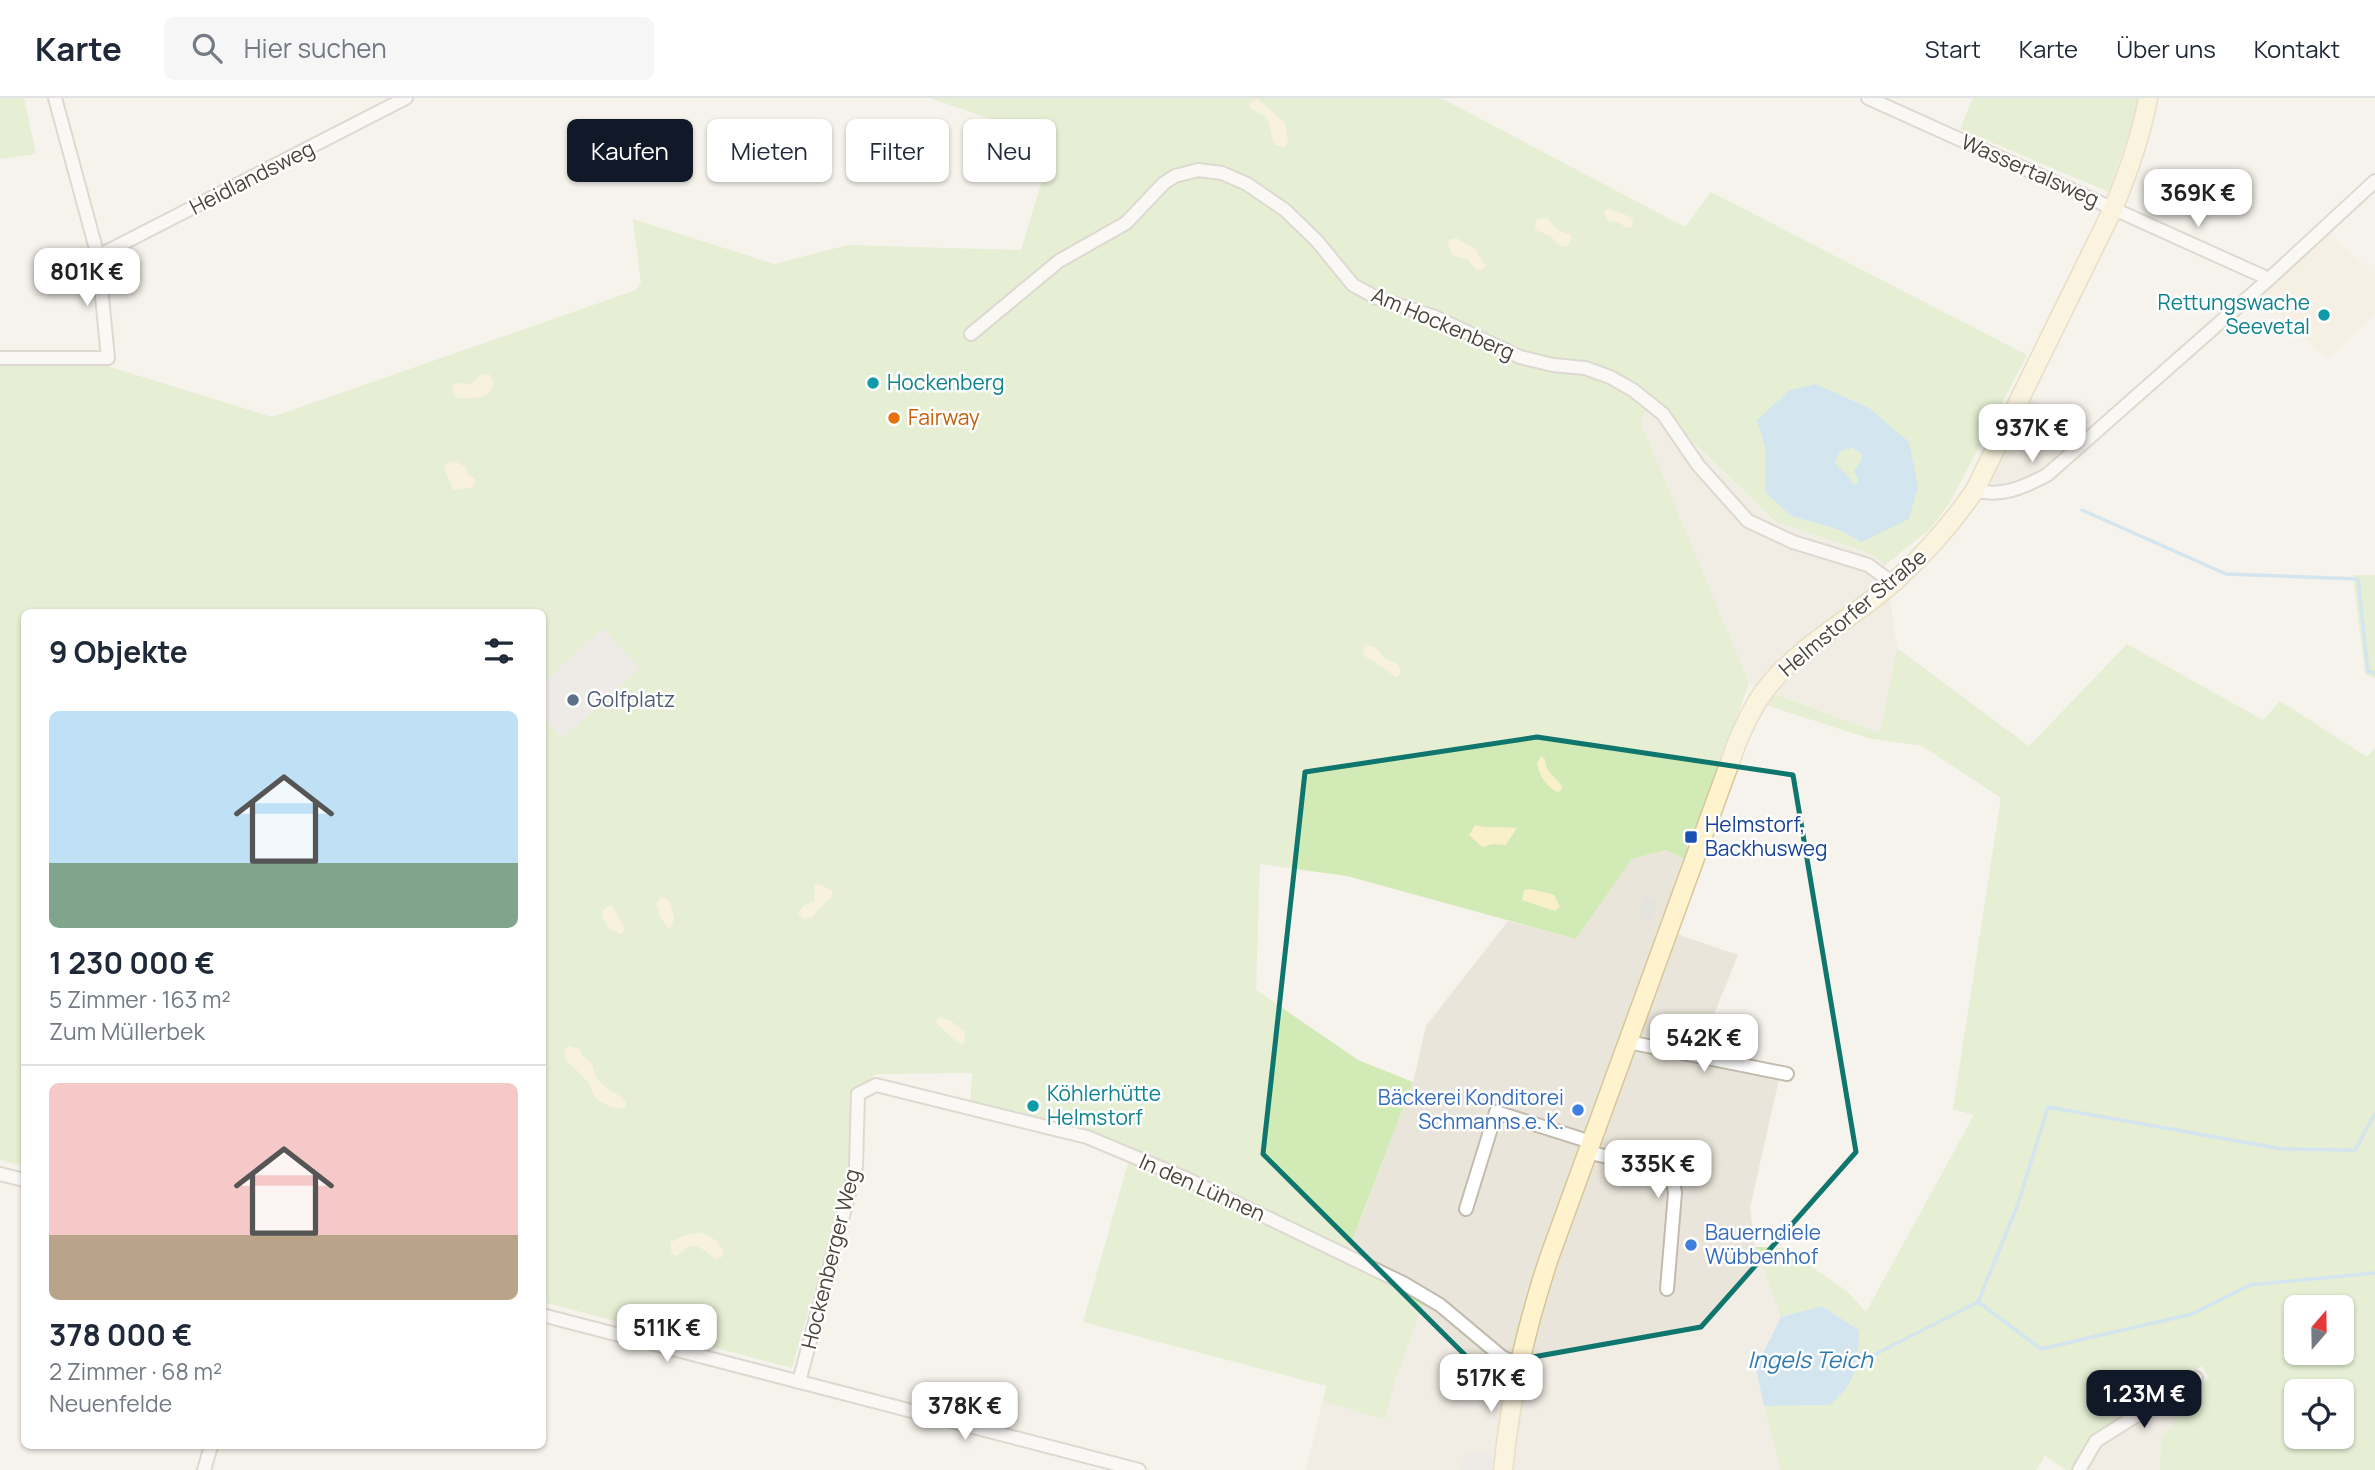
<!DOCTYPE html>
<html lang="de">
<head>
<meta charset="utf-8">
<style>
	:root { --surface:#fff; --page:#f6f6f7; --text:#1f2937; --muted:#747a83; --line:#e0e1e3; --accent:#111827 }
	body { margin:0; font-family:Manrope,sans-serif; background:var(--page); color:var(--text); height:100vh; display:flex; flex-direction:column; font-size:26px; white-space:nowrap }
	* { box-sizing:border-box; margin:0 }
	p { font-size:23px; color:var(--muted) }
	.icon { flex:none; width:38px; height:38px; fill:none; stroke:currentColor; stroke-width:2; stroke-linecap:round; stroke-linejoin:round }
	.map { position:relative; flex:1; overflow:hidden }
	.panel { position:absolute; left:21px; top:511px; width:525px; height:840px; display:flex; flex-direction:column; background:var(--surface); border-radius:10px; box-shadow:0 2px 5px #0004 }
	.panel>* { flex:none }
	.top-card { position:absolute; left:567px; top:21px; width:665px; height:63px; display:flex; gap:14px }
	.needle { width:46px; rotate:20deg }
	.fabs { position:absolute; left:2284px; top:1197px; display:grid; gap:14px }
	.fabs a { display:grid; place-items:center; width:70px; height:70px; border-radius:10px; background:var(--surface); box-shadow:0 2px 5px #0004; font-size:35px }
	.price { position:absolute; translate:-50% -60px; padding:0 16px; border-radius:14px; background:#fff; color:#222; font-size:23px; line-height:46px; filter:drop-shadow(0 2px 4px #0008) }
	.price::after { content:''; position:absolute; left:50%; top:42px; width:21px; height:16px; margin-left:-10px; background:inherit; clip-path:polygon(0 0,100% 0,50% 100%) }
	.price.current { background:var(--accent); color:#fff }
	ul { padding:0; list-style:none }
	li { display:grid; align-content:center; gap:14px; height:371px; padding:0 28px }
	li+li { border-top:2px solid var(--line) }
	li span { display:grid; place-items:center; height:217px; border-radius:10px; color:#555 }
	li>.icon { margin-inline-start:auto }
	span .icon { width:126px; height:126px; fill:#fffc; stroke-width:1 }
	li b { font-size:30px }
	h2 { display:flex; justify-content:space-between; align-items:center; height:84px; padding:0 28px; font-size:30px }
	.pill { padding:0 24px; border-radius:10px; background:var(--surface); box-shadow:0 2px 5px #0004; font-size:24px; line-height:63px }
	.pill.current { background:var(--accent); color:#fff }
	header { display:flex; align-items:center; gap:42px; box-sizing:border-box; height:98px; padding:0 35px; background:var(--surface); border-bottom:2px solid var(--line) }
	header strong { font-size:33px }
	nav { display:flex; gap:38px; margin-inline-start:auto; font-size:24px }
	.search { width:490px; height:63px; background:var(--page); display:flex; align-items:center; gap:18px; box-sizing:border-box; padding:0 24px; border-radius:10px; color:var(--muted); font-size:26px }
	.map>svg:first-child { display:block }
</style>
</head>
<body>
<header>
<strong>Karte</strong>
<div class="search"><svg class="icon" aria-label="search" viewBox="0 0 24 24"><circle cx="10" cy="10" r="6"/><path d="M15 15l6 6"/></svg>Hier suchen</div>
<nav><a>Start</a><a>Karte</a><a>Über uns</a><a>Kontakt</a></nav>
</header>
<div class="map">
<svg width="2375" height="1372" viewBox="0 0 2375 1372">
	<rect width="100%" height="100%" fill="#f6f3ec"/>
	<g fill="#eae5da">
		<polygon points="2028,297 2077,346 2043,372 2019,384 2001,390 1985,381"/>
		<polygon points="1650,305 1775,424 1872,456 1885,467 1897,550 1880,635 1749,585 1640,323"/>
		<polygon points="1666,752 1686,762 1663,826 1682,838 1738,857 1699,954 1781,972 1750,1110 1755,1149 1781,1219 1756,1270 1781,1372 1306,1372 1323,1303 1385,1322 1395,1282 1347,1157 1413,984 1426,928 1508,823 1576,841 1632,761"/>
		<polygon points="2166,1307 2176,1324 2161,1340 2160,1372 2086,1372 2100,1347"/>
	</g>
	<polygon fill="#f7ead8" points="2323,132 2375,176 2375,216 2328,261 2253,196"/>
	<g fill="#d2eab5" fill-rule="evenodd">
		<polygon points="0,0 24,0 36,56 0,61"/>
		<path d="M930 0H1441L1685 129 1711 94 2027 257 1949 406 1930 431 1885 467 1872 456 1776 424 1663 316 1650 306 1640 323 1749 585 1710 696 1687 748 1689 755 1686 762 1666 752 1632 761 1576 841 1347 778 1260 766 1256 892 1358 962 1413 984 1347 1156 1426 1198 1395 1282 1385 1322 1323 1303 1326 1288 1083 1224 1130 1058 1085 1042 970 1015 972 975 876 976 853 994 850 1069 792 1270 543 1204 542 514H24V1068L0 1062V267L107 268 272 319 636 192 641 185 633 121 774 166 848 147 1021 152 1054 43ZM1816 286 1869 310 1886 326 1861 444 1840 432 1791 418 1765 394V349Z"/>
		<polygon points="1973,0 2137,0 2136,14 2109,94 1960,31"/>
		<path d="M1852 350 1860 354 1862 361 1858 385 1853 386C1847 378 1839 372 1835 363L1841 353Z"/>
		<polygon points="2353,477 2375,477 2375,580 2365,576"/>
		<path d="M2127 546 2263 622 2280 603 2367 659 2375 650V1372H2160L2161 1340 2176 1324 2166 1307 2209 1280 2202 1268 2093 1336 2072 1372H2066L2045 1358 2036 1372H1781L1764 1308 1830 1307C1858 1282 1858 1268 1859 1232L1822 1208 1781 1219 1755 1149 1784 1150 1847 1193 1866 1214 1974 1017 1953 1011 2001 700 1922 648 1868 640 1766 607 1775 596 1880 635 1897 550 2029 648ZM2296 1209H2342V1255H2296ZM2296 1293H2342V1339H2296Z"/>
	</g>
	<g fill="#f9efc9">
		<path d="M1258 1 1285 25 1288 45 1285 49 1275 47C1266 27 1277 22 1251 11L1249 5Z"/>
		<polygon points="1608,110 1631,119 1633,122 1632,129 1627,130 1619,125 1608,123 1604,114"/>
		<polygon points="1541,120 1547,120 1558,132 1571,137 1572,141 1567,148 1562,149 1549,137 1535,132 1536,122"/>
		<polygon points="1456,140 1475,151 1486,168 1481,172 1476,171 1468,162 1453,158 1448,148 1449,142"/>
		<path d="M482 276H489L494 285C490 301 474 301 458 300L453 295 452 288 456 285 470 286Z"/>
		<polygon points="454,363 466,369 468,376 475,381 476,385 471,390 453,392 444,369 447,365"/>
		<path d="M1365 546 1376 550 1383 559 1398 566 1401 576 1396 579C1390 576 1388 572 1382 569 1375 564 1369 562 1362 556Z"/>
		<path d="M1541 658 1545 661C1545 674 1555 678 1562 688L1561 693 1557 694C1546 688 1539 678 1537 665Z"/>
		<path d="M1475 727C1489 731 1503 728 1517 730L1506 747 1493 746 1482 749 1469 737Z"/>
		<polygon points="819,786 832,793 833,797 812,819 803,821 798,815 803,808 815,803 814,788"/>
		<polygon points="1531,791 1554,797 1560,809 1555,813 1522,802 1524,792"/>
		<polygon points="661,798 670,804 674,821 670,832 659,818 660,814 655,807"/>
		<polygon points="610,807 613,809 625,831 621,836 611,832 602,819 603,812"/>
		<polygon points="939,919 951,923 965,934 964,944 961,947 958,945 935,924"/>
		<path d="M568 948 579 951 583 959C596 964 592 974 598 982 606 992 620 995 626 1005L625 1010C616 1012 599 1005 594 998 592 995 592 990 590 987 586 981 572 967 566 963L564 952Z"/>
		<path d="M702 1134 717 1143 723 1152 722 1159 715 1161C699 1148 693 1141 677 1158L672 1156 670 1145 682 1138Z"/>
	</g>
	<g fill="#e5e3e0">
		<polygon points="603,530 640,570 562,641 543,620 543,585"/>
		<polygon points="1645,797 1658,802 1651,823 1637,818"/>
		<polygon points="1465,1352 1498,1358 1495,1372 1461,1372"/>
	</g>
	<g fill="#a9d4f2" fill-rule="evenodd">
		<path d="M1816 286 1869 310 1909 344 1918 389 1909 421 1861 444 1840 432 1791 418 1765 394V349L1757 322 1790 292ZM1852 350 1860 354 1862 361 1854 373 1858 380V385L1853 386C1849 376 1839 373 1835 363L1841 353Z"/>
		<path d="M1822 1208 1859 1232C1858 1268 1858 1282 1830 1307L1764 1308 1756 1270 1781 1219Z"/>
	</g>
	<g fill="none" stroke-linecap="round" stroke-linejoin="round">
		<g stroke="#a9d4f2" stroke-width="3.5">
			<polyline points="2082,412 2226,476 2358,481 2368,573 2375,575"/>
			<polyline points="1978,1204 2018,1106 2048,1009 2282,1051 2355,1052 2375,1016"/>
			<polyline points="1858,1265 1978,1204 2041,1251 2192,1216 2250,1187 2375,1175"/>
		</g>
		<g stroke="#c2bbae" stroke-width="16">
			<g id="minor">
				<polyline points="1868,0 2269,181"/>
				<polyline points="98,158 406,0"/>
				<polyline points="971,236 1059,163 1126,125 1164,85 1175,78 1198,72 1222,75 1247,86 1285,112 1317,143 1353,187 1377,200 1435,219 1520,259 1553,267 1585,270 1610,279 1633,292 1663,316 1698,367 1748,423 1793,444 1868,467 1893,485"/>
				<polyline points="0,260 108,260 98,158 55,0"/>
				<path d="M1975 392C2001 400 2024 389 2047 377L2269 181 2375 83"/>
				<polyline points="1628,944 1787,976"/>
				<path d="M1588 1054C1608 1060 1655 1067 1669 1080 1674 1084 1674 1089 1675 1095L1667 1191"/>
				<polyline points="0,1076 24,1082"/>
				<polyline points="1466,1111 1496,1014 1591,1044"/>
				<polyline points="542,1217 1139,1372"/>
				<polyline points="799,1284 856,1069 858,996 876,987 1087,1039 1185,1080 1403,1185 1440,1207 1502,1259 1518,1266"/>
				<polyline points="204,1372 211,1348"/>
				<polyline points="2079,1372 2096,1343 2196,1280"/>
			</g>
		</g>
		<g stroke="#d6c79b" stroke-width="21">
			<path id="secondary" d="M1503 1372C1511 1295 1525 1233 1549 1160L1738 642C1747 622 1756 602 1770 586 1804 545 1854 519 1894 484 1925 456 1951 427 1975 392L2113 111C2128 75 2141 39 2148 0"/>
		</g>
		<use href="#minor" stroke="#fff" stroke-width="12"/>
		<use href="#secondary" stroke="#fff3cd" stroke-width="18"/>
	</g>
	<path d="M0 0H2375V1372H0ZM1537 639 1793 677 1856 1054 1701 1229 1477 1269 1263 1056 1305 674Z" fill="#f6f3ec" fill-opacity=".55" fill-rule="evenodd"/>
	<path fill="none" stroke="#0f766e" stroke-width="5" stroke-linejoin="round" d="M1537 639 1793 677 1856 1054 1701 1229 1477 1269 1263 1056 1305 674Z"/>
	<g fill="#0f9aa8" stroke="#fff" stroke-width="2.5">
		<circle cx="2324" cy="217" r="7"/>
		<circle cx="873" cy="285" r="7"/>
		<circle cx="1033" cy="1008" r="7"/>
	</g>
	<circle fill="#e8710a" stroke="#fff" stroke-width="2.5" cx="894" cy="320" r="7"/>
	<circle fill="#5c6f8a" stroke="#fff" stroke-width="2.5" cx="573" cy="602" r="7"/>
	<rect fill="#1a4fb4" stroke="#fff" stroke-width="2.5" x="1684" y="732" width="14" height="14" rx="3.5"/>
	<g fill="#3f7fe0" stroke="#fff" stroke-width="2.5">
		<circle cx="1578" cy="1012" r="7"/>
		<circle cx="1691" cy="1147" r="7"/>
	</g>
	<g text-anchor="middle" stroke-width="5" stroke-linejoin="round" paint-order="stroke">
		<g font-size="21" fill="#4b4439" stroke="#fff">
			<text transform="translate(2030 73) rotate(24)" y="7">Wassertalsweg</text>
			<text transform="translate(252 80) rotate(-27)" y="7">Heidlandsweg</text>
			<text transform="translate(1443 226) rotate(23)" y="7">Am Hockenberg</text>
			<text transform="translate(1853 515) rotate(-40)" y="7">Helmstorfer Straße</text>
			<text transform="translate(1202 1090) rotate(24)" y="7">In den Lühnen</text>
			<text transform="translate(831 1161) rotate(-76)" y="7">Hockenberger Weg</text>
		</g>
		<g font-size="21" fill="#0d838f" stroke="#fff" text-anchor="start">
			<text x="2310" y="212" text-anchor="end">Rettungswache<tspan x="2310" dy="24">Seevetal</tspan></text>
			<text x="887" y="292">Hockenberg</text>
			<text x="1047" y="1003">Köhlerhütte<tspan x="1047" dy="24">Helmstorf</tspan></text>
		</g>
		<g font-size="21" fill="#c56008" stroke="#fff" text-anchor="start">
			<text x="908" y="327">Fairway</text>
		</g>
		<g font-size="21" fill="#4e5e75" stroke="#fff" text-anchor="start">
			<text x="587" y="609">Golfplatz</text>
		</g>
		<g font-size="21" fill="#164399" stroke="#fff" text-anchor="start">
			<text x="1705" y="734">Helmstorf,<tspan x="1705" dy="24">Backhusweg</tspan></text>
		</g>
		<g font-size="21" fill="#366cbe" stroke="#fff" text-anchor="end">
			<text x="1564" y="1007">Bäckerei Konditorei<tspan x="1564" dy="24">Schmanns e. K.</tspan></text>
			<text x="1705" y="1142" text-anchor="start">Bauerndiele<tspan x="1705" dy="24">Wübbenhof</tspan></text>
		</g>
		<g font-size="23" font-style="italic" fill="#2e7ab2" stroke="#fff">
			<text x="1810" y="1270">Ingels Teich</text>
		</g>
	</g>
</svg>
<div class="fabs">
<a><svg class="needle" viewBox="-14 -14 28 28"><path d="M0-13l5 13h-10z" fill="#e53935"/><path d="M0 13l5-13h-10z" fill="#747a83"/></svg></a>
<a><svg class="icon" aria-label="locate" viewBox="0 0 24 24"><circle cx="12" cy="12" r="6"/><path d="M12 2v4M12 18v4M2 12h4M18 12h4"/></svg></a>
</div>
<b class="price" style="left:2198px;top:131px">369K €</b>
<b class="price" style="left:87px;top:210px">801K €</b>
<b class="price" style="left:2032px;top:366px">937K €</b>
<b class="price" style="left:1704px;top:976px">542K €</b>
<b class="price" style="left:1658px;top:1102px">335K €</b>
<b class="price" style="left:667px;top:1266px">511K €</b>
<b class="price" style="left:1491px;top:1316px">517K €</b>
<b class="price current" style="left:2144px;top:1332px">1.23M €</b>
<b class="price" style="left:965px;top:1344px">378K €</b>
<div class="top-card">
<a class="pill current">Kaufen</a>
<a class="pill">Mieten</a>
<a class="pill">Filter</a>
<a class="pill">Neu</a>
</div>
<section class="panel">
<h2>9 Objekte<svg class="icon" aria-label="filters" viewBox="0 0 24 24"><path d="M4 7h16M4 17h16"/><circle cx="9" cy="7" r="2"/><circle cx="15" cy="17" r="2"/></svg></h2>
<ul>
<li><span style="background:linear-gradient(#bfe0f5 70%,#7fa58c 0)"><svg class="icon" aria-label="home" viewBox="0 0 24 24"><path d="M3 11l9-7 9 7M6 9v11h12V9"/></svg></span><div><b>1 230 000 €</b><p>5 Zimmer · 163 m²</p><p>Zum Müllerbek</p></div></li>
<li><span style="background:linear-gradient(#f6c9c9 70%,#b9a48a 0)"><svg class="icon" aria-label="home" viewBox="0 0 24 24"><path d="M3 11l9-7 9 7M6 9v11h12V9"/></svg></span><div><b>378 000 €</b><p>2 Zimmer · 68 m²</p><p>Neuenfelde</p></div></li>
</ul>
</section>
</div>
</body>
</html>
